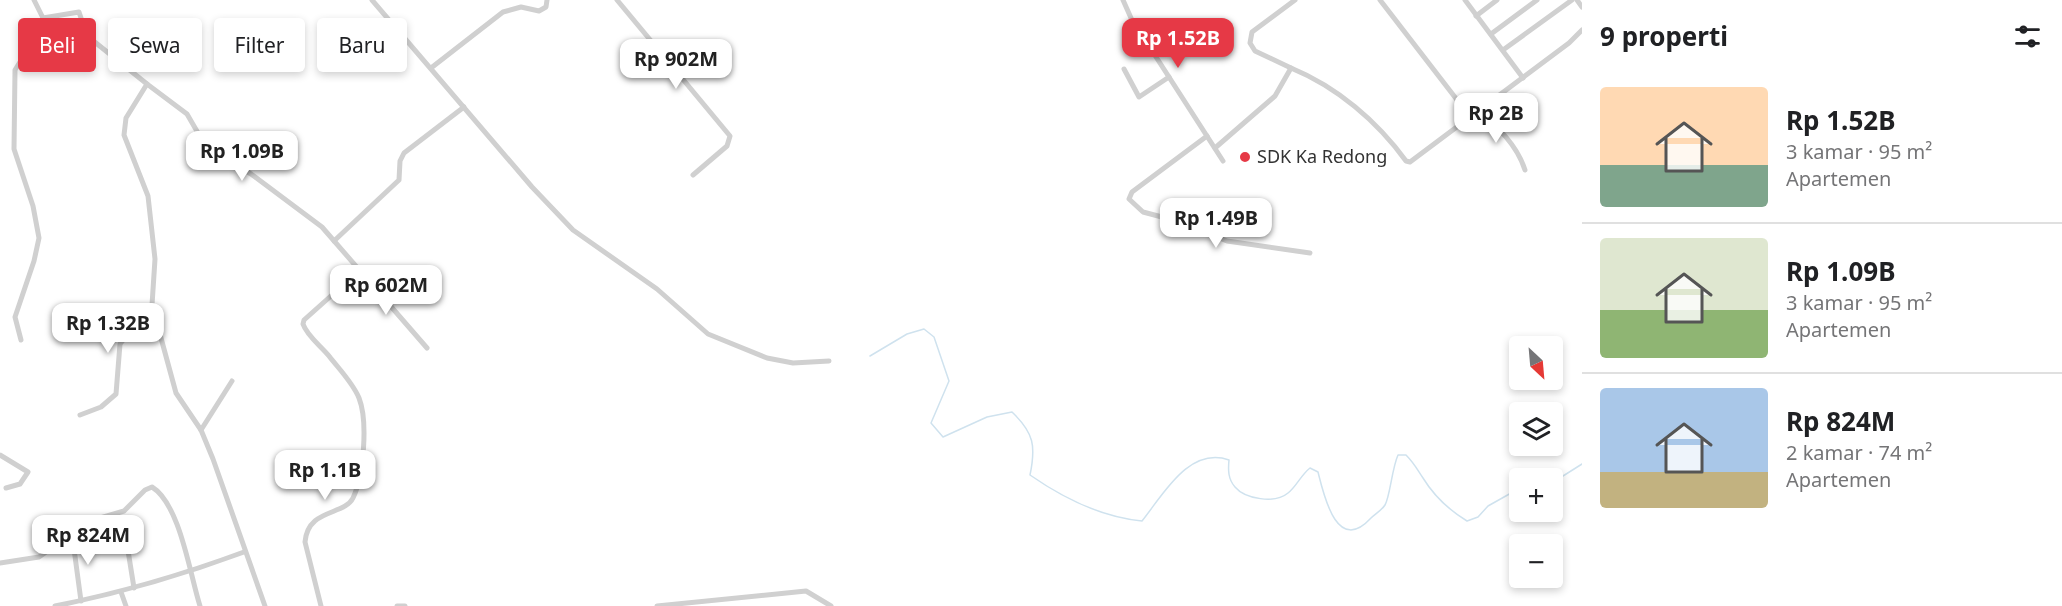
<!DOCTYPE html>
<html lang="id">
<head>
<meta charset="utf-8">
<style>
	:root { --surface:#fff; --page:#f2f2f2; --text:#202124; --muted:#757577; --line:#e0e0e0; --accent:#e63946 }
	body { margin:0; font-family:"Noto Sans",sans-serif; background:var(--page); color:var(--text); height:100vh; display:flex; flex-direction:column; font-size:22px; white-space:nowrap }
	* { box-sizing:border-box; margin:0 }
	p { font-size:20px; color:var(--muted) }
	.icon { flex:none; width:33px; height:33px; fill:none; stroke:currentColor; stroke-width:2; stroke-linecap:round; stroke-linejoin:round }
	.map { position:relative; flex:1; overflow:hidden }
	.panel { display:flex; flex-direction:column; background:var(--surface); width:480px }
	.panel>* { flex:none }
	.top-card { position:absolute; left:18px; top:18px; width:570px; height:54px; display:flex; gap:12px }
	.needle { width:39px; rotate:154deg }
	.fabs { position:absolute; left:1509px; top:336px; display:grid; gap:12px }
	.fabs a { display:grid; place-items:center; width:54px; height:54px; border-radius:6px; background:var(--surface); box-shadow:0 3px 9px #0003; font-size:30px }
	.price { position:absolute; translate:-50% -51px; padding:0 14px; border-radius:12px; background:#fff; color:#222; font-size:20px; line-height:39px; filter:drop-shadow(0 2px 3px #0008) }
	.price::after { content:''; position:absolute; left:50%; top:36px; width:18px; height:14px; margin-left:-9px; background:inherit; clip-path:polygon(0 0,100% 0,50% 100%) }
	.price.selected { background:var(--accent); color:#fff }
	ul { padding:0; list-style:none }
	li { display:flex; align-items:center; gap:18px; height:150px; padding:0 18px }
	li+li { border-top:2px solid var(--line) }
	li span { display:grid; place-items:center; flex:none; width:168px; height:120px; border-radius:6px; color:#555 }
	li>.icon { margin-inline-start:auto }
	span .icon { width:72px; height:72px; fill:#fffc; stroke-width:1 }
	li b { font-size:26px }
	h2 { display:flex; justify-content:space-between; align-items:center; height:72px; padding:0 18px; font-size:26px }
	.chip { padding:0 21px; border-radius:6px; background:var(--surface); box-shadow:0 3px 9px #0003; font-size:21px; line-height:54px }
	.chip.selected { background:var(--accent); color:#fff }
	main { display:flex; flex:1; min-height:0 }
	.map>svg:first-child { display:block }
</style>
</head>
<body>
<main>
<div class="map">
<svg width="1582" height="606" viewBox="0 0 1582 606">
	<rect width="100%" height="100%" fill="#fff"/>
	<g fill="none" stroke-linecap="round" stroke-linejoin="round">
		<g stroke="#cfe2ee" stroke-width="1.5">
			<path d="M870 356 907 334 924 329 934 337 949 381 931 423 943 437 987 417 1012 412C1034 433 1036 446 1030 475 1063 498 1101 517 1142 521 1163 495 1189 446 1229 460 1228 470 1228 479 1235 487 1245 499 1275 504 1288 493 1296 487 1301 475 1310 468L1318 472C1324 496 1337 555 1371 518 1375 514 1382 510 1385 505 1390 497 1392 468 1398 455H1406C1414 463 1417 469 1423 478 1434 496 1449 510 1467 521L1478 517 1488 506 1520 488"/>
			<polyline points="1540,478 1563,476 1582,464"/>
		</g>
		<g stroke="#d0d0d0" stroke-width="5">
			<polyline points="372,0 532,187 573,230 657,289 708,334 767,358 793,363 829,361"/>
			<polyline points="617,0 730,136 727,146 693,175"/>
			<polyline points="1123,0 1131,18 1223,161"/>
			<polyline points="1380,0 1471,118"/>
			<polyline points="1465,0 1523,78"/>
			<polyline points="1577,0 1582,7"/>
			<polyline points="1476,16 1497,0"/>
			<polyline points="43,18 79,12 85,30 91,39 147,84 126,118 124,135 148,196 155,259 152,305 176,393 201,430 213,459 265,606"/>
			<polyline points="1491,34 1537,0"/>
			<polyline points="1503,50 1572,0"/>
			<polyline points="431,68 503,12 521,7 539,11 546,7 547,0"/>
			<polyline points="1291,68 1255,51 1250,43 1252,32 1295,0"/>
			<polyline points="1124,69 1139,97 1169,77"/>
			<polyline points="147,84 187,114 198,133 215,152 251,174 322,227 427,348"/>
			<path d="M1479 112C1498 127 1517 145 1525 170"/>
			<polyline points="1207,136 1132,192 1129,199 1143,212 1177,221 1227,241 1310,253"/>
			<path d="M1215 148 1275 96 1291 68C1337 87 1377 121 1406 161L1410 162 1569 43 1582 30"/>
			<polyline points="334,241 399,180 400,161 404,153 464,107"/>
			<polyline points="21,340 15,317 34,261 39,238 33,206 14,149 15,70 20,62 43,45 40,26 43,18 34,0"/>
			<polyline points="80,415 101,407 116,394 120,344 124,339 158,327"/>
			<polyline points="201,430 232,381"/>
			<polyline points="0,455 28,472 20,484 6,488"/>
			<polyline points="72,534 81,601"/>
			<polyline points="126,538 134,588"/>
			<path d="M0 563 39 557 90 521 124 511 145 490 152 487C180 504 190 575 200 606"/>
			<polyline points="121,592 126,606"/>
			<path d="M55 606C120 593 182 575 244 552"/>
			<path d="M321 606 305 542C308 508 344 516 353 498 364 475 368 421 359 398 353 383 339 369 329 356 321 346 307 336 303 324L304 320 360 270"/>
			<polyline points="397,606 405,606"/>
			<polyline points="657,606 806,591 831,606"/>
		</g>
	</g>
	<circle fill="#e63946" stroke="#fff" stroke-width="2" cx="1245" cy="157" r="6"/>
	<g text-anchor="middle" stroke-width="6" stroke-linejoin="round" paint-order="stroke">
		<g font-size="18" fill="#333" stroke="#fff" text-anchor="start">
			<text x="1257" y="163">SDK Ka Redong</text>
		</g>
	</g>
</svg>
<div class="fabs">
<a><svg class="needle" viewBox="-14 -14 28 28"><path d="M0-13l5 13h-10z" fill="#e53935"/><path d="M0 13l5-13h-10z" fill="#757577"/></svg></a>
<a><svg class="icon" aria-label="layers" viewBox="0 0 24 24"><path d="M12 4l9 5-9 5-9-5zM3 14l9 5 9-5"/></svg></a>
<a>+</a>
<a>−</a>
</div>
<b class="price selected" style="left:1178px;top:69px">Rp 1.52B</b>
<b class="price" style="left:676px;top:90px">Rp 902M</b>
<b class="price" style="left:1496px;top:144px">Rp 2B</b>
<b class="price" style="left:242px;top:182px">Rp 1.09B</b>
<b class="price" style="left:1216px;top:249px">Rp 1.49B</b>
<b class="price" style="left:386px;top:316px">Rp 602M</b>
<b class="price" style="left:108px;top:354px">Rp 1.32B</b>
<b class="price" style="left:325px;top:501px">Rp 1.1B</b>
<b class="price" style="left:88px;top:566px">Rp 824M</b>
<div class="top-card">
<a class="chip selected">Beli</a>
<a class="chip">Sewa</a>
<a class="chip">Filter</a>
<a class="chip">Baru</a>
</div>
</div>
<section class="panel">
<h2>9 properti<svg class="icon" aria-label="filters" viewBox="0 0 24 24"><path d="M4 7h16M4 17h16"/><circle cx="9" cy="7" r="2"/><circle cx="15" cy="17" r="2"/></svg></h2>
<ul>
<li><span style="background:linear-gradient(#ffd9b3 65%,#7fa58c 0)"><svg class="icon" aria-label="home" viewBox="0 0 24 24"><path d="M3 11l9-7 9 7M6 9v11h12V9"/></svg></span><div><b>Rp 1.52B</b><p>3 kamar · 95 m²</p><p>Apartemen</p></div></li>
<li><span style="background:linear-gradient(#dfe7d0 60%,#8fb573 0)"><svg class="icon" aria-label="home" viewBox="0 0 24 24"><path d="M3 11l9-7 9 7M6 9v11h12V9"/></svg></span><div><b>Rp 1.09B</b><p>3 kamar · 95 m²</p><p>Apartemen</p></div></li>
<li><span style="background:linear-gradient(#a9c7e8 70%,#c2b280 0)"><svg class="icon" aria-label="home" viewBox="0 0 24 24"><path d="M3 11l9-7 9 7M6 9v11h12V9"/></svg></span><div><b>Rp 824M</b><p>2 kamar · 74 m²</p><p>Apartemen</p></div></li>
</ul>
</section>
</main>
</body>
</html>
